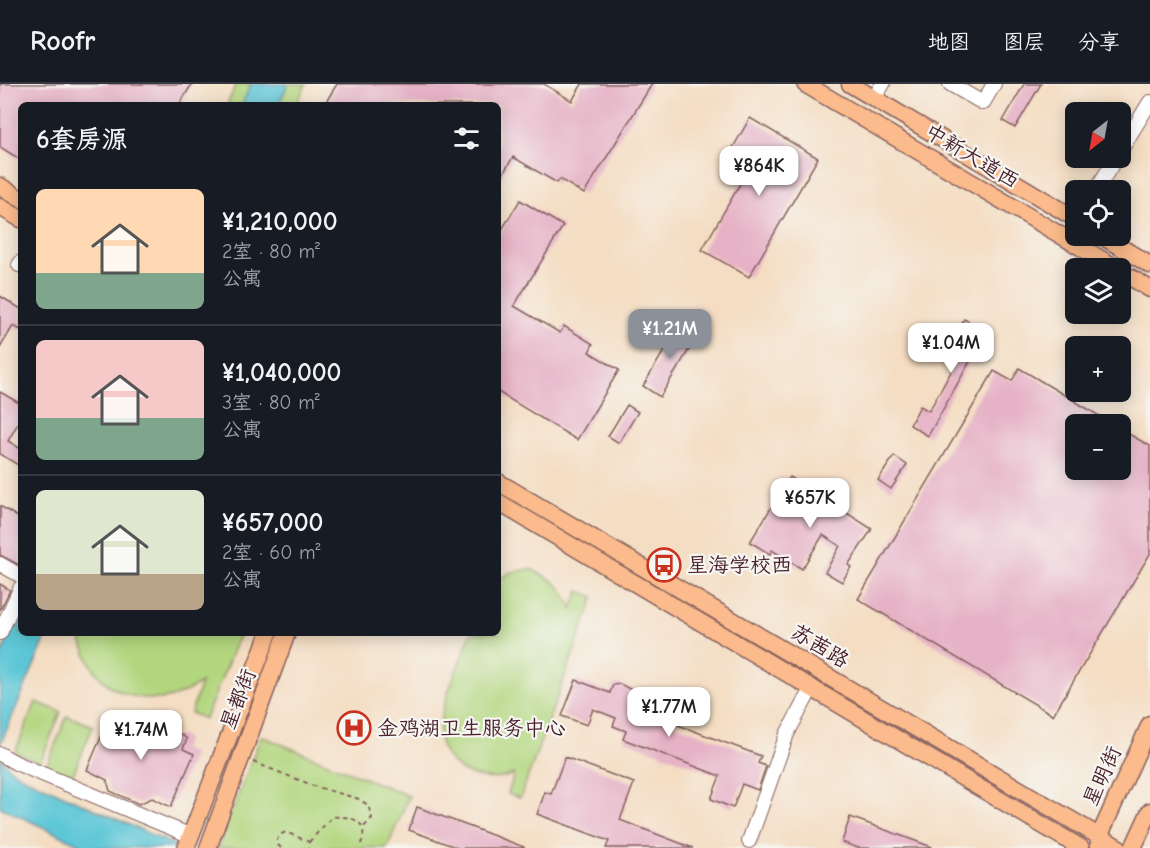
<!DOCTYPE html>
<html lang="zh">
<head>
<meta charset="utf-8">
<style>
	:root { --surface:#171b24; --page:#242831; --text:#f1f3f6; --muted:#9ea1a6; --line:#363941; --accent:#8c9099 }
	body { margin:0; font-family:"Comic Neue","LXGW WenKai TC",sans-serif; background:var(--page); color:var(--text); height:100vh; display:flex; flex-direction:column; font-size:22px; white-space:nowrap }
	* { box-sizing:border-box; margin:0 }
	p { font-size:20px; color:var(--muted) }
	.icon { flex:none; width:33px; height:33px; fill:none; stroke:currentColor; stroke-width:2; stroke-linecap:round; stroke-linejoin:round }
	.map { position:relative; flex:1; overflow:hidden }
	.sheet { position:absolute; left:18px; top:18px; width:483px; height:534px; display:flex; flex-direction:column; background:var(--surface); border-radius:9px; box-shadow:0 3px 15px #0003 }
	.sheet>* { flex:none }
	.needle { width:39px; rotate:211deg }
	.buttons { position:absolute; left:1065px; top:18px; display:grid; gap:12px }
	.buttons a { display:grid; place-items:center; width:66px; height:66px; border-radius:9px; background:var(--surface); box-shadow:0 3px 15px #0003; font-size:30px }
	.price { position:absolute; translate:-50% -51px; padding:0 14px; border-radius:12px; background:#fff; color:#222; font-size:20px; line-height:39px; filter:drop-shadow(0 2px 3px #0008) }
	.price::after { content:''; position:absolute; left:50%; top:36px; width:18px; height:14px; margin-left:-9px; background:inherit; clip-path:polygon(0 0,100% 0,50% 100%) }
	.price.on { background:var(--accent); color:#fff }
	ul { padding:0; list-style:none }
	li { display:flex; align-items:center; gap:18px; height:150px; padding:0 18px }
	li+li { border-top:2px solid var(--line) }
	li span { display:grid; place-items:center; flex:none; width:168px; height:120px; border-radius:9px; color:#555 }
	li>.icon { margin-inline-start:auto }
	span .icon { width:72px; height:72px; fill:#fffc; stroke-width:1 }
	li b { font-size:26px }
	h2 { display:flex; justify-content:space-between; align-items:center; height:72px; padding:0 18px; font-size:26px }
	header { display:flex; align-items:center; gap:36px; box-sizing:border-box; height:84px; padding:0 30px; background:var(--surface); border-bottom:2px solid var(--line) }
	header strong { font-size:28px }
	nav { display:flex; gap:33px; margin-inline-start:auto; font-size:21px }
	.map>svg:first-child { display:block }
</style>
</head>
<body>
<header>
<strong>Roofr</strong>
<nav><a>地图</a><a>图层</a><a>分享</a></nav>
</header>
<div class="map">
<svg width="1150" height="764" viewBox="0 0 1150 764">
	<rect width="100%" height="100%" fill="#f6f6f2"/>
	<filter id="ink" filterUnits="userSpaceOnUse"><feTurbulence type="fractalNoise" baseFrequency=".0167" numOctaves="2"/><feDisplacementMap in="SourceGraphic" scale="12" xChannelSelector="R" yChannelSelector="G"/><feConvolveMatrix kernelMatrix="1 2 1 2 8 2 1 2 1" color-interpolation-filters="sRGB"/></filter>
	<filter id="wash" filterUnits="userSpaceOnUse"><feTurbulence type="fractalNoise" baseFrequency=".008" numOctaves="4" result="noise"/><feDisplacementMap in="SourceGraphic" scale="24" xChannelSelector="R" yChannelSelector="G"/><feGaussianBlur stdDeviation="1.35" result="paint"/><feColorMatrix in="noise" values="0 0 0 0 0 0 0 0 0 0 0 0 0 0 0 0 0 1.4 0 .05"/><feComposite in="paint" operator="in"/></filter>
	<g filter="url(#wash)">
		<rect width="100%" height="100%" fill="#f4ddc2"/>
		<g fill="#b2d67e" stroke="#7e7a54" stroke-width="1.5">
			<polygon points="236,0 251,0 242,21 227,21"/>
			<polygon points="288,0 306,0 296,21 278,21"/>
			<path d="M530 485C553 495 563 501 572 525L579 507 594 513 520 714 508 710 514 690C497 697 482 696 465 688 454 682 442 670 440 656 436 629 461 576 471 549H498V496L511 488Z"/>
			<path d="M79 549H240L205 635 191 629 201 599C194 603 188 607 180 610 155 621 116 613 98 591 88 578 83 565 79 549Z"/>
			<polygon points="36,618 61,628 40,679 15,668"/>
			<polygon points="67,632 93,642 72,693 46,683"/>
			<polygon points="261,652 409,712 387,764 218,764"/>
		</g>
		<g fill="#5cc6d6" stroke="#537280" stroke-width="1.5">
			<polygon points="251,0 288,0 278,21 242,21"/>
			<polygon points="21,526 21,549 48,549 0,661 0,574"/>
			<polygon points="0,674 9,684 21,692 181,764 87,764 0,723"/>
		</g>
		<g id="blocks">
			<g fill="#e6b2c6">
				<polygon points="0,0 192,0 179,21 21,21 21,76 0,63"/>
				<polygon points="337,0 544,0 572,17 582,0 652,0 584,110 560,95 557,99 513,73 498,98 498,21 324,21"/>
				<polygon points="1024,0 1041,0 1015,44 1003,37"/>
				<polygon points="750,34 818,74 749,193 702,166 752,79 731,67"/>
				<polygon points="520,116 563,142 514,222 560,249 564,242 593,260 589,268 619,286 577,356 498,308 498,152"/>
				<polygon points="0,212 21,225 21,246 13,242 0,264"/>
				<polygon points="964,235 987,247 928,352 910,341 920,322 929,327 957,277 945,270"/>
				<polygon points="680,240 698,251 660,313 643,302"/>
				<polygon points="1019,284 1113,340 1076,340 1076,386 1120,386 1120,345 1150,362 1150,470 1053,631 858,515 994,287 1012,297"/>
				<polygon points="0,308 21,320 21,334 8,357 21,365 21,375 18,381 0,370"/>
				<polygon points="627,321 638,328 619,359 608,352"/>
				<polygon points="894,372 907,381 891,405 878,396"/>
				<polygon points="790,393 872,445 848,481 851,483 842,498 825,488 840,462 823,451 802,485 772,466 770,470 750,458"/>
				<polygon points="0,422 21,435 21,482 0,471"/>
				<polygon points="0,500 10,506 0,526"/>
				<polygon points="576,596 610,609 613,601 620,600 656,618 651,631 761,672 758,679 766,682 758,706 742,700 733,724 711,715 720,692 623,655 626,647 613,642 616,634 593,625 587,641 562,632"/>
				<polygon points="123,629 131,629 136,635 175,653 182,651 187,655 183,665 194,670 171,723 152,714 139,720 110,707 107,696 87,686 110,632 119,636"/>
				<polygon points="565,673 634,699 620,736 693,764 606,764 609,757 537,730 545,708 551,710"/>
				<polygon points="417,723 524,763 524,764 458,764 409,746"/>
				<polygon points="850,733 932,763 932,764 858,764 842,758"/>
			</g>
		</g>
	</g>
	<g filter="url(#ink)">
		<use href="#blocks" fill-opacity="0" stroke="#866260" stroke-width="1.5"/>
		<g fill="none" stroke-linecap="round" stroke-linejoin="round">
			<g stroke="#866260" stroke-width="16">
				<g id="minor">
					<polyline points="950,0 983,19 994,0"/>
					<polyline points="874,14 883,0"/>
					<polyline points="1120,67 1150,18"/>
					<polyline points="1096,106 1116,74"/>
					<polyline points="19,181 21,178"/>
					<polyline points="0,480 21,492"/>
					<polyline points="0,549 21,503"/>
					<polyline points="0,670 16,679 191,752"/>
					<polyline points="749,757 787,650 812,603"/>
				</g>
			</g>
			<g stroke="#866260" stroke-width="19">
				<g id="major">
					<polyline points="805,0 1116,184"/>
					<polyline points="850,0 1076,135"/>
					<polyline points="0,102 21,115"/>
					<polyline points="0,123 21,135"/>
					<polyline points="1102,152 1150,181"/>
					<polyline points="1120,187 1150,205"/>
					<polyline points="498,398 1119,764"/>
					<polyline points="498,418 1081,764"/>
					<polyline points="1099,763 1099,753 1150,640"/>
					<polyline points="186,764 269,549"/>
					<polyline points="208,764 287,549"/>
					<polyline points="1133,764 1150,727"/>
				</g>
			</g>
			<g stroke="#866260" stroke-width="2" stroke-dasharray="4.5 4.5" stroke-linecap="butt">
				<polyline points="253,678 317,703 359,715 368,721 372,734 363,744"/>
				<path d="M309 758 332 733C354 731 372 739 359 764"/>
				<polyline points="281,764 276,759 279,751 286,748 309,758 309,764"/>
			</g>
			<use href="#minor" stroke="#fff" stroke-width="14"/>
			<use href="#major" stroke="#fbbb8c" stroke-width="16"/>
		</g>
	</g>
	<defs>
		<g id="bus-ring" transform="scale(1.725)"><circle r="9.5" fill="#f6f6f2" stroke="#c8321e" stroke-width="1.5"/><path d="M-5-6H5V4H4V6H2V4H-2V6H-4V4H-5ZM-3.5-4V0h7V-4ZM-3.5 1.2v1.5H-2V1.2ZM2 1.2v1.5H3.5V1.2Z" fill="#c8321e"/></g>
		<g id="hospital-ring" transform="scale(1.725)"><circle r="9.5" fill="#f6f6f2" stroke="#c8321e" stroke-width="1.5"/><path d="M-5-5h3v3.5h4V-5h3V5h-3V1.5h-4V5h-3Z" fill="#c8321e"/></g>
	</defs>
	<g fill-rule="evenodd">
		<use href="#bus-ring" x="664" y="481"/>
		<use href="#hospital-ring" x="354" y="644"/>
	</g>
	<g text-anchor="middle" stroke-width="4.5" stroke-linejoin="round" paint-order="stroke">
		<g font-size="21" fill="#4a1f2b" stroke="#f6f6f2">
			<text transform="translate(972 72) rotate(31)" y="7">中新大道西</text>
			<text transform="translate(820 562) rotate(31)" y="7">苏茜路</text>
			<text transform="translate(238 615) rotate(-69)" y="7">星都街</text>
			<text transform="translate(1102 692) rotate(-66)" y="7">星明街</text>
		</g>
		<g font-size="21" fill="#4a1f2b" stroke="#f6f6f2" text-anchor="start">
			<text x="687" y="488">星海学校西</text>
			<text x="377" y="651">金鸡湖卫生服务中心</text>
		</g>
	</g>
</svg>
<div class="buttons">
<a><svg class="needle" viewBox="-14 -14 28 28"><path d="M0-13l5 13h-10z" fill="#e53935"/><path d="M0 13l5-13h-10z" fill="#9ea1a6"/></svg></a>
<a><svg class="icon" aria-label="locate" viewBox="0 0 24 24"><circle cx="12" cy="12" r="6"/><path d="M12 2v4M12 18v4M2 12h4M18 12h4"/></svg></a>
<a><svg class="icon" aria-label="layers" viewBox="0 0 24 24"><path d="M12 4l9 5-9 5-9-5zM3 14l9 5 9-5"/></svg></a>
<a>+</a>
<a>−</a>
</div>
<b class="price" style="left:759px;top:113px">¥864K</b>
<b class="price on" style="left:670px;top:276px">¥1.21M</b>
<b class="price" style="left:951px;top:290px">¥1.04M</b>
<b class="price" style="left:810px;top:445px">¥657K</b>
<b class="price" style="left:669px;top:654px">¥1.77M</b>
<b class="price" style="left:141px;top:677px">¥1.74M</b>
<section class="sheet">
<h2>6套房源<svg class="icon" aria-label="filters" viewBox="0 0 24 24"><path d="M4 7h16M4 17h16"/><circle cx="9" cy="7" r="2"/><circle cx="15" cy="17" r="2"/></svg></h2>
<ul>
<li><span style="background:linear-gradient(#ffd9b3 70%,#7fa58c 0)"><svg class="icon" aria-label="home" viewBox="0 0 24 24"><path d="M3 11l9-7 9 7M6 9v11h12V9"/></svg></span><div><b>¥1,210,000</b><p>2室 · 80 m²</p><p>公寓</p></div></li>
<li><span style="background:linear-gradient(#f6c9c9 65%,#7fa58c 0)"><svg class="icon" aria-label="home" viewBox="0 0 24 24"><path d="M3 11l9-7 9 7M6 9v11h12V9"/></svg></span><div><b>¥1,040,000</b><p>3室 · 80 m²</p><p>公寓</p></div></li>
<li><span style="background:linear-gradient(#dfe7d0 70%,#b9a48a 0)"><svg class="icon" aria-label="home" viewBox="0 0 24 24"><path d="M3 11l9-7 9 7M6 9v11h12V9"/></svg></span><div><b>¥657,000</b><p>2室 · 60 m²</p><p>公寓</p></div></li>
</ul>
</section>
</div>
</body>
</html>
